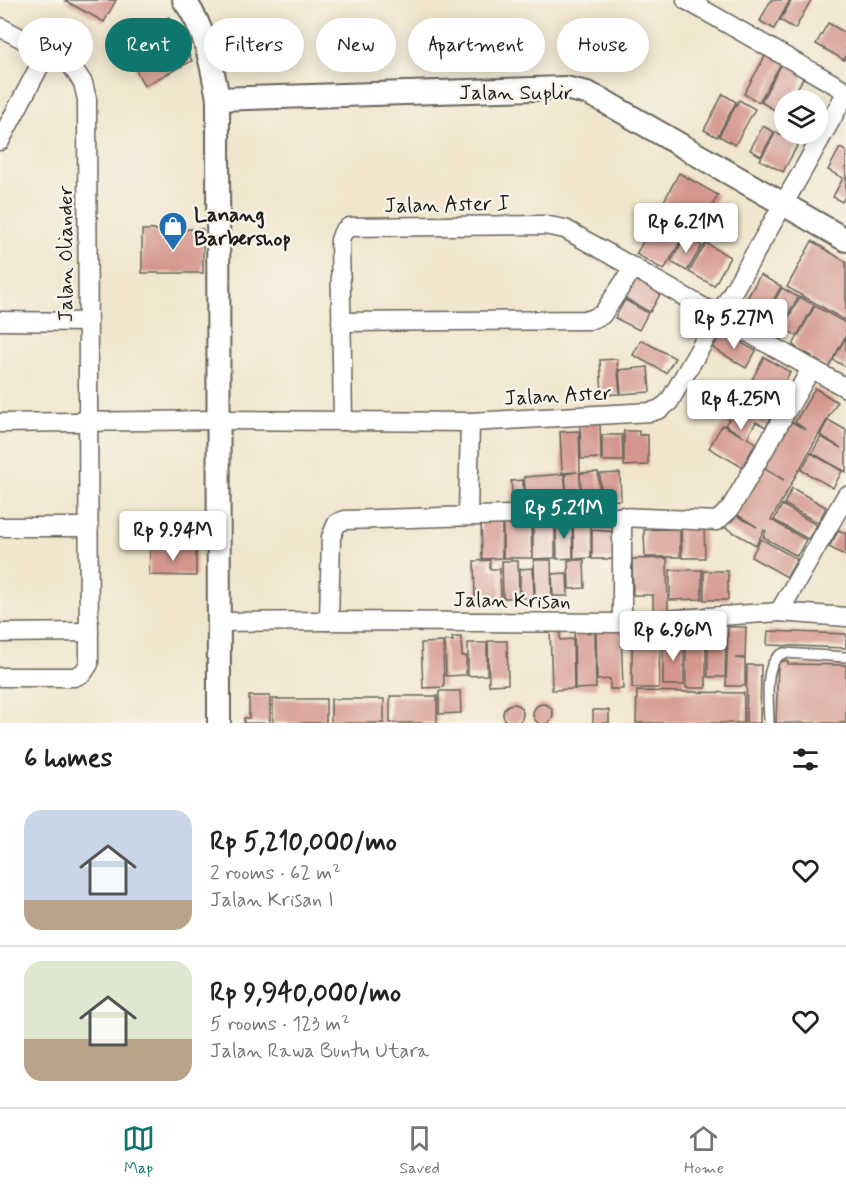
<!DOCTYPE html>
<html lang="en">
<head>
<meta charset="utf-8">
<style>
	:root { --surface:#fff; --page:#f6f6f6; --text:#222; --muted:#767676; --line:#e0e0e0; --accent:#0f766e }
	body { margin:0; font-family:Mynerve,sans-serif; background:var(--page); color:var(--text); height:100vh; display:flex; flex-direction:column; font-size:22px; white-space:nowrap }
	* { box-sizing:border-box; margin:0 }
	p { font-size:20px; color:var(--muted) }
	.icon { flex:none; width:33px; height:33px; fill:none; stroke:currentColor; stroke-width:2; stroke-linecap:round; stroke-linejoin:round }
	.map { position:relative; height:723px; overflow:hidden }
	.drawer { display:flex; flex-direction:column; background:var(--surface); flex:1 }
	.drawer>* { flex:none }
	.hud { position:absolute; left:18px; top:18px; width:810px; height:54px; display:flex; gap:12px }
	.controls { position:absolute; left:774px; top:90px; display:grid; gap:12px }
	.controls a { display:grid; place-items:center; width:54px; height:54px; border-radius:50%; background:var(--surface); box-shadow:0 3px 15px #0003; font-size:30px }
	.price { position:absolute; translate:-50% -51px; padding:0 14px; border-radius:6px; background:#fff; color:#222; font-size:20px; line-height:39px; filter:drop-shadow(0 2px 3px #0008) }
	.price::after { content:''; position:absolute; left:50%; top:36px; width:18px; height:14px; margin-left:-9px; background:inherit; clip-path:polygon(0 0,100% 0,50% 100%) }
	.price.selected { background:var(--accent); color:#fff }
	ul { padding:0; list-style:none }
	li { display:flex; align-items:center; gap:18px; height:150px; padding:0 24px }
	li+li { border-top:2px solid var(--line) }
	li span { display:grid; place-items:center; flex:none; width:168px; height:120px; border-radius:18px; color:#555 }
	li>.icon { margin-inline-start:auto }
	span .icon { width:72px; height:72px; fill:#fffc; stroke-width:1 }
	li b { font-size:26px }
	h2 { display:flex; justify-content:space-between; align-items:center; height:72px; padding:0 24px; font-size:26px }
	.tag { padding:0 21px; border-radius:27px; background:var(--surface); box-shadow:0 3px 15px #0003; font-size:21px; line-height:54px }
	.tag.selected { background:var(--accent); color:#fff }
	.tab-bar { display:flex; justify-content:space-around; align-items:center; height:84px; border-top:2px solid var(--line); background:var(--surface); font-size:16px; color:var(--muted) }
	.tab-bar a { display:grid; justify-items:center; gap:3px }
	.tab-bar .selected { color:var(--accent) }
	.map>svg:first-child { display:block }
</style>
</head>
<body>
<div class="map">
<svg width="846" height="723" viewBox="0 0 846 723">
	<rect width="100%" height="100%" fill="#f7f3e8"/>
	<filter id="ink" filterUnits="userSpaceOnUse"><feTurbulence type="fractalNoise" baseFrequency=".0167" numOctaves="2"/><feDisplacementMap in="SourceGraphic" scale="12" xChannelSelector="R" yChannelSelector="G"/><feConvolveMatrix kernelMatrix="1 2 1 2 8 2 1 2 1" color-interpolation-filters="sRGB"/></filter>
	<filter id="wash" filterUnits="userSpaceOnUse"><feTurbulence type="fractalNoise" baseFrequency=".008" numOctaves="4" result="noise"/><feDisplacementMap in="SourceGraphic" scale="24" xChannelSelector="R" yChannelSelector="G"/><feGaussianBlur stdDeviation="1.35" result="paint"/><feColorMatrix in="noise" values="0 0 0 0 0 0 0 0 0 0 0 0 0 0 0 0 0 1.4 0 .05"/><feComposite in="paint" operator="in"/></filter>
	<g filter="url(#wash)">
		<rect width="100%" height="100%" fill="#f1e6cd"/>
		<g id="blocks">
			<g fill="#d4968e">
				<polygon points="64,0 116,0 104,22"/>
				<polygon points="771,0 790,0 774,29 760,21"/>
				<polygon points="792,0 811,0 795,29 780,20"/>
				<polygon points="169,17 192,61 144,86 133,64 135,63 124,41"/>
				<polygon points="828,23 846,33 846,56 844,60 816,44"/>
				<polygon points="768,51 783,60 759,102 744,94"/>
				<polygon points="784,60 807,71 791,100 784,100 783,115 761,102"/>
				<polygon points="723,94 736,102 717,137 704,130"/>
				<polygon points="739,100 755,109 735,145 719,136"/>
				<polygon points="763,126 774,132 761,156 750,150"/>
				<polygon points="776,132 798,144 783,172 760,160"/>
				<polygon points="840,148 846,151 846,194 842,202 833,197 843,178 828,170"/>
				<polygon points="679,173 718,195 703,223 664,201"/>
				<polygon points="658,216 686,232 664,270 636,254"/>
				<polygon points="203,229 203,273 142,273 142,230"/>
				<polygon points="685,236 702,246 687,271 671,262"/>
				<polygon points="812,241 846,262 846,321 787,287"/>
				<polygon points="706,243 730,257 714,286 689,272"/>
				<polygon points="760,275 781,286 764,318 743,306"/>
				<polygon points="630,276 661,293 650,312 619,295"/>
				<polygon points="782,288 798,297 781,327 765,318"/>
				<polygon points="800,297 814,305 797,336 783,328"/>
				<polygon points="625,300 648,313 639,330 615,318"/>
				<polygon points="815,306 846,323 846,335 828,368 810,358 812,356 806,353 804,357 795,352 797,348 793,345"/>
				<polygon points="722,332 756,351 746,368 713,348"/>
				<polygon points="846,337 846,367 833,360"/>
				<polygon points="641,340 675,358 666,373 633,355"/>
				<polygon points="764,357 790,372 779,392 784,395 776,410 745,393"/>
				<polygon points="617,359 620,394 602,395 600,360"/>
				<polygon points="648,367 650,392 621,394 619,370"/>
				<polygon points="815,388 837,402 771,520 806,540 797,556 763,537 766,531 764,530 756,545 722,526 730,512 757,527 731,511 758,465 784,480 760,465 785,418 806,430 795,422"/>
				<polygon points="745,395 775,411 766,427 756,422 747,438 756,443 742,467 709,448 722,425 744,437 725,425"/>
				<polygon points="828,420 846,430 846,472 812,453 821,437 841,448 820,435"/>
				<polygon points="600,421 601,458 581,459 580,422"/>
				<polygon points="579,431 581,508 567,509 567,504 546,506 545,502 526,504 524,477 564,474 567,498 565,474 577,472 562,473 560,432"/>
				<polygon points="624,431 639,431 639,435 648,435 648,465 624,466"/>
				<polygon points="602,435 622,435 623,461 602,461"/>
				<polygon points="811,453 842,471 833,488 801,470"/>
				<polygon points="598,472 601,507 582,508 580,473"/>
				<polygon points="620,473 621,500 601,501 600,474"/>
				<polygon points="523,480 524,501 513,502 511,481"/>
				<polygon points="792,488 826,507 818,523 784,504"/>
				<polygon points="782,505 817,525 808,539 774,520"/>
				<polygon points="502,521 502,558 482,559 481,522"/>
				<polygon points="503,521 531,521 532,558 503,558"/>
				<polygon points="533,522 555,522 555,558 533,559"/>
				<polygon points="556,522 572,522 573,558 557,559"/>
				<polygon points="573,522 591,522 591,558 574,559"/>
				<polygon points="681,528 704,528 705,558 682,558"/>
				<polygon points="668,529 680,529 680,557 645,557 644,530"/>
				<polygon points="592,530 617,532 618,559 592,559"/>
				<polygon points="839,530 846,534 846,556 829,547"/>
				<polygon points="761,539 797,559 787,577 751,557"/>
				<polygon points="150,549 196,549 196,576 149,575"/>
				<polygon points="667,558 668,610 653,610 653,595 633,595 632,559"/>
				<polygon points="490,560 490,569 500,569 501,598 475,599 474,561"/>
				<polygon points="534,560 551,560 552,599 535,599"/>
				<polygon points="568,560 584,560 585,588 569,589"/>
				<polygon points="502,561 518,561 519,598 503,598"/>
				<polygon points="533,568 534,598 520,598 520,569"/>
				<polygon points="670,570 702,570 702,599 670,600"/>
				<rect x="704" y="571" width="24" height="29"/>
				<polygon points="567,573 568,596 553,596 552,574"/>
				<polygon points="550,627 560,627 560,640 573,639 574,689 552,690"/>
				<polygon points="632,627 660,627 659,688 632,688"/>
				<polygon points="728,627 746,627 745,658 735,658 745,659 745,686 726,686"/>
				<polygon points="621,628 623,689 610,689 610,679 597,680 596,629"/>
				<polygon points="574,629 595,629 596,688 575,689"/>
				<polygon points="768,631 846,634 846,648 767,645"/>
				<polygon points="452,637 461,637 462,656 466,656 466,675 446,676 445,641 453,641"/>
				<polygon points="663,637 684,640 684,685 663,685"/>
				<polygon points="708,640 726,640 725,677 708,677"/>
				<polygon points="488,641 507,641 508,684 489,685"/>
				<polygon points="443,642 444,687 423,688 421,643"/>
				<polygon points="468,643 487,643 487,675 468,676"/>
				<rect x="686" y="643" width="20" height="45"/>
				<polygon points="778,661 788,661 788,664 846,665 846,723 776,723"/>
				<polygon points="747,665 761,665 760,723 746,723"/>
				<polygon points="439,691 460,691 461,713 439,714"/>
				<polygon points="637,691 744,693 744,723 636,723"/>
				<polygon points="249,696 270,696 270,723 244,723 244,718 249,718"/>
				<rect x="390" y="696" width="47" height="27"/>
				<rect x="273" y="699" width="53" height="24"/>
				<rect x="331" y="699" width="53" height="24"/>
				<circle cx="543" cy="714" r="10"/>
				<circle cx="513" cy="714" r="10"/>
				<rect x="593" y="710" width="16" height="13"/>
			</g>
		</g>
	</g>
	<g filter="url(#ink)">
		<use href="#blocks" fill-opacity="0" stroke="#67635a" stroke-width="1.5"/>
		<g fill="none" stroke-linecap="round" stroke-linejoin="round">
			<g stroke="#67635a" stroke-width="12">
				<path id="service" d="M769 723C769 703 762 661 784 653L846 657"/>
			</g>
			<g stroke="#67635a" stroke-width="21">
				<g id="minor">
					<polyline points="686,0 846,91"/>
					<polyline points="0,27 71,65 83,83 87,99 89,664 83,673 74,677 0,677"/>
					<polyline points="0,141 47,52"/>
					<polyline points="0,321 88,322"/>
					<polyline points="341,322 589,320 602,315 634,267"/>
					<polyline points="343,421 340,240 343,232 349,227 544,225 565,229 846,388"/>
					<polyline points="0,423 217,420 470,422 651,412 660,409 669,402 803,170 846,93"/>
					<polyline points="468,515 470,422"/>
					<polyline points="622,516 622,623"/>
					<polyline points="0,527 89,527"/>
					<polyline points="779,612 846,617"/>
					<polyline points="329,621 331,537 337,523 345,520 546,514 717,521 730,509 811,369"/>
					<polyline points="218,622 329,621 622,623 779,612 846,496"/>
					<polyline points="0,633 89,632"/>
				</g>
			</g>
			<g stroke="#67635a" stroke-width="26">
				<g id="tertiary">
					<path d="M184 0C205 28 212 65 218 99L219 723"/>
					<polyline points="218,99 565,88 587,93 602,100 846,240"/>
				</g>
			</g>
			<use href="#service" stroke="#fff" stroke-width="9"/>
			<use href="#minor" stroke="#fff" stroke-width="18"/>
			<use href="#tertiary" stroke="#fff" stroke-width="22"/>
		</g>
	</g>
	<defs>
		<g id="shop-pin" transform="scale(1.5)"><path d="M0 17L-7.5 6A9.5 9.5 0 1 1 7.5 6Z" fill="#1f6fb2" stroke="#f7f3e8"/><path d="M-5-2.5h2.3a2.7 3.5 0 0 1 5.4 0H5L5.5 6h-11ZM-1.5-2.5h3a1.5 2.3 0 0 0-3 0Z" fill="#fff"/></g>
	</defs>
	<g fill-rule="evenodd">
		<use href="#shop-pin" x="173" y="226"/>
	</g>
	<g text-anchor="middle" stroke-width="5" stroke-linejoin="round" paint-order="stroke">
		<g font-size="21" fill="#1c1c1c" stroke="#f7f3e8">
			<text x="516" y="99">Jalan Suplir</text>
			<text transform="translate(447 204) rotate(-1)" y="7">Jalan Aster I</text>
			<text transform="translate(65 254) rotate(-90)" y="7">Jalan Oliander</text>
			<text transform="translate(558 395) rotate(-3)" y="7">Jalan Aster</text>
			<text transform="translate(512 600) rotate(1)" y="7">Jalan Krisan</text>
		</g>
		<g font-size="21" font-weight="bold" fill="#1c1c1c" stroke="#f7f3e8" text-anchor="start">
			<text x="194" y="221">Lanang<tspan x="194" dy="24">Barbershop</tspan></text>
		</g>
	</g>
</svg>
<div class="controls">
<a><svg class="icon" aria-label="layers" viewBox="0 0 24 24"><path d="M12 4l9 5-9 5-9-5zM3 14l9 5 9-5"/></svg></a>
</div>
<b class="price" style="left:686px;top:254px">Rp 6.21M</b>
<b class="price" style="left:734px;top:350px">Rp 5.27M</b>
<b class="price" style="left:741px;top:431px">Rp 4.25M</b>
<b class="price selected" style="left:564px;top:540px">Rp 5.21M</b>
<b class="price" style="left:173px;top:562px">Rp 9.94M</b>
<b class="price" style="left:673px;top:662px">Rp 6.96M</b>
<div class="hud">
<a class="tag">Buy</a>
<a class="tag selected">Rent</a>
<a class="tag">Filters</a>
<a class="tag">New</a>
<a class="tag">Apartment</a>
<a class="tag">House</a>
</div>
</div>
<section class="drawer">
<h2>6 homes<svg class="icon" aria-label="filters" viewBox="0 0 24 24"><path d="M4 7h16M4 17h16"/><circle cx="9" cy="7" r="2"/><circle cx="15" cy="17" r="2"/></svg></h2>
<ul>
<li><span style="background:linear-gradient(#c9d6e8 75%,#b9a48a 0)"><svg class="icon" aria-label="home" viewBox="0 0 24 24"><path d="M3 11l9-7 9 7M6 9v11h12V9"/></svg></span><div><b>Rp 5,210,000/mo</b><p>2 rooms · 62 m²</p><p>Jalan Krisan I</p></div><svg class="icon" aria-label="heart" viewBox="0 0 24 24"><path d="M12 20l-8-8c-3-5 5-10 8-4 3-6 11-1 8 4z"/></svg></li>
<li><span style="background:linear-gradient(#dfe7d0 65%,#b9a48a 0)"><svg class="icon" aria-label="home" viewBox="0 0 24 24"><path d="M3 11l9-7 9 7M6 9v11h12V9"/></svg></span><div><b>Rp 9,940,000/mo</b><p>5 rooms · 123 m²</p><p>Jalan Rawa Buntu Utara</p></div><svg class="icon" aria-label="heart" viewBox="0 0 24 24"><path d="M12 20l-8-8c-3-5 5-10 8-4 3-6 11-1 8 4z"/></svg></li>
</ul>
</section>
<nav class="tab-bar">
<a class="selected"><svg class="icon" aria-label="map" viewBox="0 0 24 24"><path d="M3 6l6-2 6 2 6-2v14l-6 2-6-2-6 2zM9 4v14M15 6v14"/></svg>Map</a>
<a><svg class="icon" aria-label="saved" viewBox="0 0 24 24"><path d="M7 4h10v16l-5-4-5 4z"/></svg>Saved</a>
<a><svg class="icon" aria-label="home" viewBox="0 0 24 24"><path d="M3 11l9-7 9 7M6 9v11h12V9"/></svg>Home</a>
</nav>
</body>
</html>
